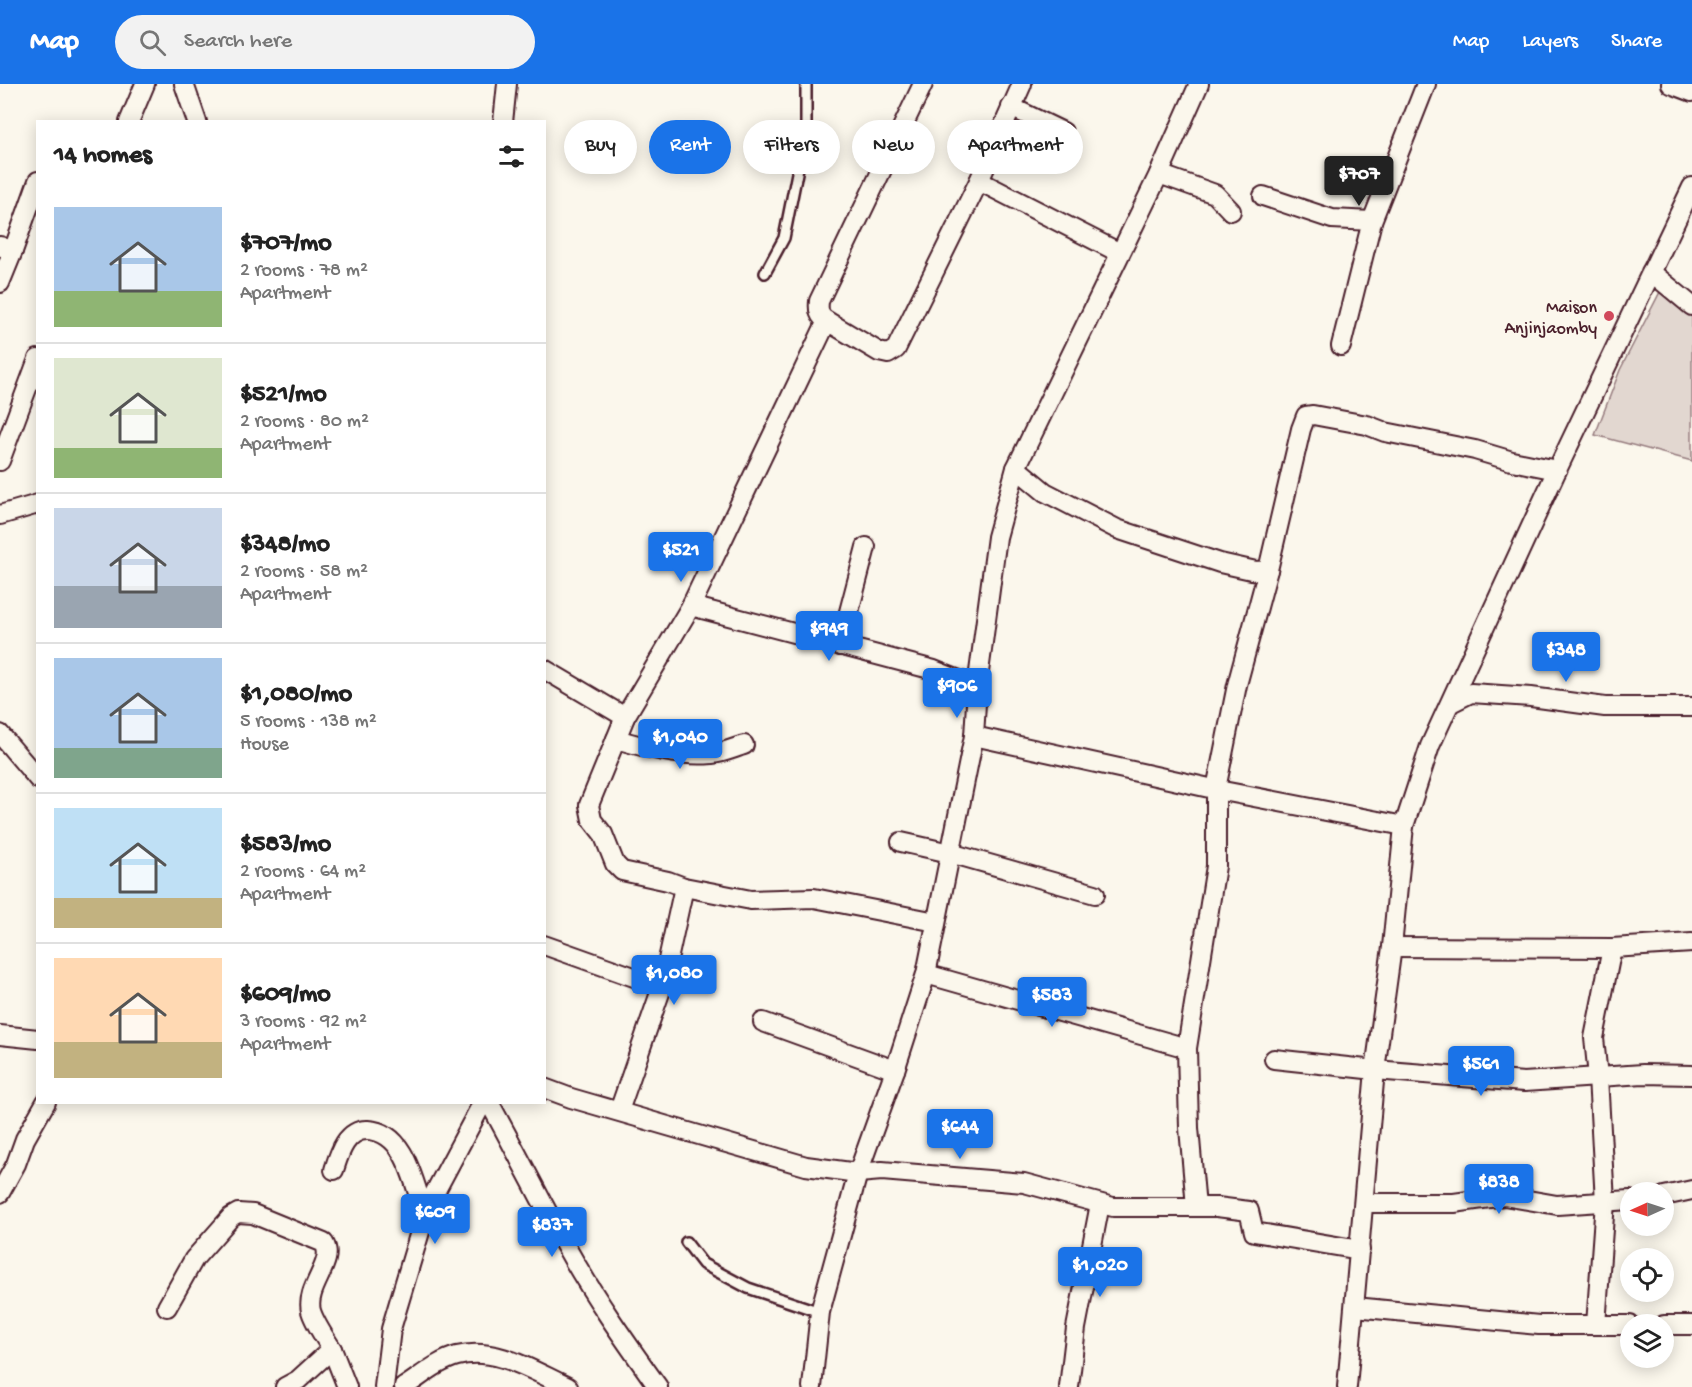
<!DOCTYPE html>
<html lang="en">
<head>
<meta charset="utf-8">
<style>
	:root { --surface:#fff; --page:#f2f2f2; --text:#222; --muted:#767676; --line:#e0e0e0; --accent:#1a73e8 }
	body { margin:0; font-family:"Gochi Hand",sans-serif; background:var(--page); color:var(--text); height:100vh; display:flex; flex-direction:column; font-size:22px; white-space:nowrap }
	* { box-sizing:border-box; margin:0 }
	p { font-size:20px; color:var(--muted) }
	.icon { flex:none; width:33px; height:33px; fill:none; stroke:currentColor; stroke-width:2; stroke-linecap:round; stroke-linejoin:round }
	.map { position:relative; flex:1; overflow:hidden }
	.sheet { position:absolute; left:36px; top:36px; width:510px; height:984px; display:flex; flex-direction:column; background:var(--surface); border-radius:0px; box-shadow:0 3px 15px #0003 }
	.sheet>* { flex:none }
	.hud { position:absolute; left:564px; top:36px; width:570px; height:54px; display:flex; gap:12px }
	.needle { width:39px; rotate:267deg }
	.tools { position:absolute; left:1620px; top:1098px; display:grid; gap:12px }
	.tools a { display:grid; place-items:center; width:54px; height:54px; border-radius:50%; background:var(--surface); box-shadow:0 3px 15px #0003; font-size:30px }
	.price { position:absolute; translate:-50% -51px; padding:0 14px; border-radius:6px; background:var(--accent); color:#fff; font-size:20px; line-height:39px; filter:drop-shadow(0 2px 3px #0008) }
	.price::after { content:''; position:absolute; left:50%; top:36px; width:18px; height:14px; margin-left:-9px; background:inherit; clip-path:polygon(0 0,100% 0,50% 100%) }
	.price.active { background:#222; color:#fff }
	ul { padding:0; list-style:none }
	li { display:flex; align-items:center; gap:18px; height:150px; padding:0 18px }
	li+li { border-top:2px solid var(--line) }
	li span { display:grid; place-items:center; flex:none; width:168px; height:120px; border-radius:0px; color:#555 }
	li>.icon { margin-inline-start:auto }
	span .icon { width:72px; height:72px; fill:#fffc; stroke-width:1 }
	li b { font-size:26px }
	h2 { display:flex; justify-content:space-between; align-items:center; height:72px; padding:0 18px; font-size:26px }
	.chip { padding:0 21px; border-radius:27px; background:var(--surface); box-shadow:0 3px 15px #0003; font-size:21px; line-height:54px }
	.chip.active { background:var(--accent); color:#fff }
	header { display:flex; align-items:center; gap:36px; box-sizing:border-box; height:84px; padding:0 30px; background:var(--accent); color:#fff }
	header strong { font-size:28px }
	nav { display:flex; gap:33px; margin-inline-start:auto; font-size:21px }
	.search { width:420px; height:54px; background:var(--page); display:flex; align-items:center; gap:15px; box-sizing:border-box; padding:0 21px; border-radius:33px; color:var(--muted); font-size:22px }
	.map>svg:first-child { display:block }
</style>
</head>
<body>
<header>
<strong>Map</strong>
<div class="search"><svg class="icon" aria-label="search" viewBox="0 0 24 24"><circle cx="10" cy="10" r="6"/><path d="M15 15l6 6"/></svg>Search here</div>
<nav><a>Map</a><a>Layers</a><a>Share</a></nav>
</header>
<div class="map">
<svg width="1692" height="1303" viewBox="0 0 1692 1303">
	<rect width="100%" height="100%" fill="#fbf7ec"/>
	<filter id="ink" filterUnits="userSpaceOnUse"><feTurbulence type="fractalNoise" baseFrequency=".0167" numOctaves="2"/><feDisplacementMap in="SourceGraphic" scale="12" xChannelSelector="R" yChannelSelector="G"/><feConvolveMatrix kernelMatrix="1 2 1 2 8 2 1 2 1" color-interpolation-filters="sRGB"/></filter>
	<g filter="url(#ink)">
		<polygon fill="#e2d7d0" stroke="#967b7e" stroke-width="1.5" points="1660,208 1692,233 1692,377 1595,351 1620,286"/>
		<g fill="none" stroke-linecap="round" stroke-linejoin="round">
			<g stroke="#4a1f2b" stroke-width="14">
				<g id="service">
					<polyline points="765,189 784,154 806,44 806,0"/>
					<polyline points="686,1158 703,1180 748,1204 820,1228"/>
				</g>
			</g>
			<g stroke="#4a1f2b" stroke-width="22">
				<g id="minor">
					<polyline points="184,0 197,38"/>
					<polyline points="1671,0 1692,8"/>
					<polyline points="1011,23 1063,48"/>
					<polyline points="129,38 145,0"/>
					<polyline points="503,38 507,0"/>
					<polyline points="1159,90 1215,110 1231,127"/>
					<polyline points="979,97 1120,169"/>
					<polyline points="1263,112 1332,135 1372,137"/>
					<polyline points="0,162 13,167 0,199"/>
					<polyline points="13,167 38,97"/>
					<polyline points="1651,188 1692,222"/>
					<path d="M827 237C819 232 818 227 819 217L923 0"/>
					<polyline points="1341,262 1372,137 1426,0"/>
					<polyline points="0,377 38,275"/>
					<polyline points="1016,384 1045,408 1117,445 1220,479 1256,487 1268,486 1301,345 1306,332 1313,331 1367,341 1385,348 1475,366 1512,377 1557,386"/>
					<polyline points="0,431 38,420"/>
					<polyline points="691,522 934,586 977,603"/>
					<polyline points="840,562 866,463"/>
					<polyline points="544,585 625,633"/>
					<polyline points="1451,619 1471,609 1531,613 1605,623 1692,623"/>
					<polyline points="0,650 38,695"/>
					<polyline points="974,652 1223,707 1404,742"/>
					<path d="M616 655C647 664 680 673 712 670 723 669 734 664 744 661"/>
					<polyline points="901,758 950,769 1095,810"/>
					<polyline points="936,838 814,814 751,816 684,803 668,797 622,787 615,780 603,750 592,736 589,721 625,633 691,522 827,237 879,268 888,270 896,265 979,97 1022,0"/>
					<polyline points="544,861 662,903"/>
					<polyline points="1392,863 1612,864 1692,859"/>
					<polyline points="926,890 1187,964"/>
					<polyline points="763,938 895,986"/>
					<polyline points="0,951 38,955"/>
					<polyline points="1274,975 1375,986 1524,998 1643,990 1692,991"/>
					<polyline points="544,1004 571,1014 806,1082 858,1089 882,1087 1024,1099 1113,1123 1217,1123 1249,1127 1254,1148 1360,1166"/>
					<path d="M489 1018C515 1065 539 1113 565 1161 592 1210 625 1257 658 1303"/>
					<polyline points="619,1027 662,903 684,803"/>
					<path d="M334 1086C339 1070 346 1045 368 1046 407 1048 414 1102 425 1131"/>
					<polyline points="0,1109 16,1080 25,1055 46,1018"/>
					<polyline points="1664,1112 1692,1106"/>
					<polyline points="1364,1119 1454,1119 1504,1112 1557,1121 1630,1116"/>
					<polyline points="1196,1123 1189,1044 1187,964 1216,782 1216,705 1237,601 1268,486"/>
					<path d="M167 1223 194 1175 231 1133 238 1129 253 1130 324 1159C336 1178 305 1203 311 1227 315 1240 325 1254 332 1265L298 1296 285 1303"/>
					<polyline points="1355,1223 1539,1241 1630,1241"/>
					<polyline points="1596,1241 1605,1118 1598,993 1594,954 1612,864"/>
					<polyline points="1664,1241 1692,1241"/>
					<polyline points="332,1265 347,1303"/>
					<polyline points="384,1303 391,1245 425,1131 434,1110 483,1018"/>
					<path d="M404 1303C420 1293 438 1277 457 1272 496 1262 533 1287 568 1303"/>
					<polyline points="812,1303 820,1228 858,1089 895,986 926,890 974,652 977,603 997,453 1016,384 1159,90 1199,0"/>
					<polyline points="1069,1303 1076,1244 1100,1120"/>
					<polyline points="1347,1303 1375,986 1392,863 1404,742 1430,662 1557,386 1692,103"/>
				</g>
			</g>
			<use href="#service" stroke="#fbf7ec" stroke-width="9"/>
			<use href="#minor" stroke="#fbf7ec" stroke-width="18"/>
		</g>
	</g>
	<circle fill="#d1495b" stroke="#fbf7ec" stroke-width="2" cx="1609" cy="232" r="6"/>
	<g text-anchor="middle" stroke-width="5" stroke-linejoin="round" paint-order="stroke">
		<g font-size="18" fill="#4a1f2b" stroke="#fbf7ec" text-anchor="end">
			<text x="1597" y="228">Maison<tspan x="1597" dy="21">Anjinjaomby</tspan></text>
		</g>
	</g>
</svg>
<div class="tools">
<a><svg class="needle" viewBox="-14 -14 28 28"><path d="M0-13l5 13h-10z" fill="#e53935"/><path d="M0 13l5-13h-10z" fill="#767676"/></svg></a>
<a><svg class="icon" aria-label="locate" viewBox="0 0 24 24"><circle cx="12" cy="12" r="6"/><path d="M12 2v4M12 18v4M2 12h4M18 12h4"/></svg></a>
<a><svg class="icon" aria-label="layers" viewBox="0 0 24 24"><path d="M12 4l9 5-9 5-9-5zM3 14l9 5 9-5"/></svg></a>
</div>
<b class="price active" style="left:1359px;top:123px">$707</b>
<b class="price" style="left:681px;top:499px">$521</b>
<b class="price" style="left:829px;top:578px">$949</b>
<b class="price" style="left:1566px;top:599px">$348</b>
<b class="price" style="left:957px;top:635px">$906</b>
<b class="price" style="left:680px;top:686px">$1,040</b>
<b class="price" style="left:674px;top:922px">$1,080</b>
<b class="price" style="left:1052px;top:944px">$583</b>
<b class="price" style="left:1481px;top:1013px">$561</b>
<b class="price" style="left:960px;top:1076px">$644</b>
<b class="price" style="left:1499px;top:1131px">$838</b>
<b class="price" style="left:435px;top:1161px">$609</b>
<b class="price" style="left:552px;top:1174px">$837</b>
<b class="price" style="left:1100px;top:1214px">$1,020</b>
<div class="hud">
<a class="chip">Buy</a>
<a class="chip active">Rent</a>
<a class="chip">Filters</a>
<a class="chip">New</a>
<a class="chip">Apartment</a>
</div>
<section class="sheet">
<h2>14 homes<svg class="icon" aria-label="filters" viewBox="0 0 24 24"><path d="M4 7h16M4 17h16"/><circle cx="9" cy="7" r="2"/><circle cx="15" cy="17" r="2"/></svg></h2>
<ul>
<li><span style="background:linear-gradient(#a9c7e8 70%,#8fb573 0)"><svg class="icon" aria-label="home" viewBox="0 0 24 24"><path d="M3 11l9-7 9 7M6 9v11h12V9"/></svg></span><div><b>$707/mo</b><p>2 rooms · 78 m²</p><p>Apartment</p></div></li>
<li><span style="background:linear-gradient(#dfe7d0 75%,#8fb573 0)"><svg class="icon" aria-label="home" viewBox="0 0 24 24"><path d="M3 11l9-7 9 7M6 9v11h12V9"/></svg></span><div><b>$521/mo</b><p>2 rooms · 80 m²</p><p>Apartment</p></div></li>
<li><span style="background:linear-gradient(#c9d6e8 65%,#9aa5b1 0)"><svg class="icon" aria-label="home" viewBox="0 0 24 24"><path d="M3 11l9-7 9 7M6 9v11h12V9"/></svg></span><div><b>$348/mo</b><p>2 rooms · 58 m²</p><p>Apartment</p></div></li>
<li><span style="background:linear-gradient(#a9c7e8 75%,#7fa58c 0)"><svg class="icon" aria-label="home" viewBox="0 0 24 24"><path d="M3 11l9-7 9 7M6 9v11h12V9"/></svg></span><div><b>$1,080/mo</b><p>5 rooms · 138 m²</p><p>House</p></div></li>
<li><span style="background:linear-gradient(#bfe0f5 75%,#c2b280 0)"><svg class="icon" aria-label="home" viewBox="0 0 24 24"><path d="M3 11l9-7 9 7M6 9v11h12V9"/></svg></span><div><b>$583/mo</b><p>2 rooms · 64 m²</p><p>Apartment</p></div></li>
<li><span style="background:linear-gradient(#ffd9b3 70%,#c2b280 0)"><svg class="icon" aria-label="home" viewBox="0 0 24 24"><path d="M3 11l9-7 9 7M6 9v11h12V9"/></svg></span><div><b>$609/mo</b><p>3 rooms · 92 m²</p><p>Apartment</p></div></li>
</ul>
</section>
</div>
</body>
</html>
